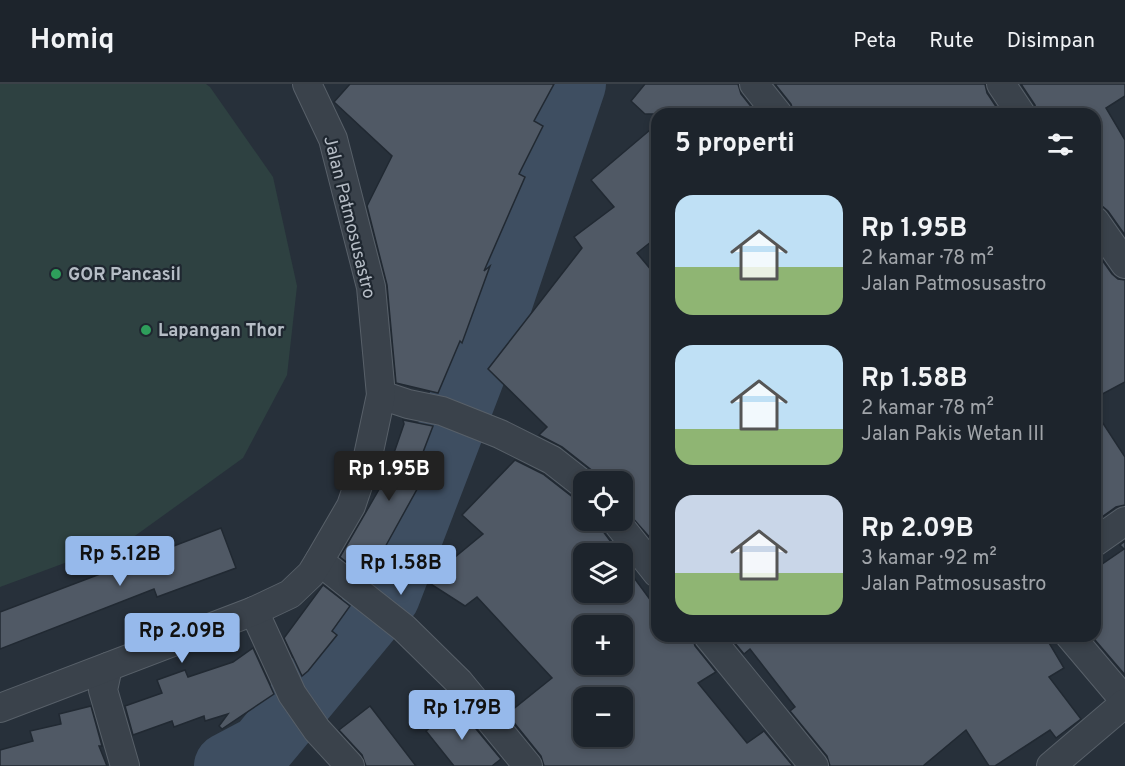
<!DOCTYPE html>
<html lang="id">
<head>
<meta charset="utf-8">
<style>
	:root { --surface:#1d242c; --page:#252c34; --text:#f1f3f6; --muted:#a0a4a9; --line:#3b4148; --accent:#96b9eb }
	body { margin:0; font-family:Overpass,sans-serif; background:var(--page); color:var(--text); height:100vh; display:flex; flex-direction:column; font-size:22px; white-space:nowrap }
	* { box-sizing:border-box; margin:0 }
	p { font-size:20px; color:var(--muted) }
	.icon { flex:none; width:33px; height:33px; fill:none; stroke:currentColor; stroke-width:2; stroke-linecap:round; stroke-linejoin:round }
	.map { position:relative; flex:1; overflow:hidden }
	.details { position:absolute; left:651px; top:24px; width:450px; height:534px; display:flex; flex-direction:column; background:var(--surface); border-radius:18px; box-shadow:0 3px 9px #0003,0 0 0 2px var(--line) }
	.details>* { flex:none }
	.buttons { position:absolute; left:573px; top:387px; display:grid; gap:12px }
	.buttons a { display:grid; place-items:center; width:60px; height:60px; border-radius:12px; background:var(--surface); box-shadow:0 3px 9px #0003,0 0 0 2px var(--line); font-size:30px }
	.price { position:absolute; translate:-50% -51px; padding:0 14px; border-radius:6px; background:var(--accent); color:#111; font-size:20px; line-height:39px; filter:drop-shadow(0 2px 3px #0008) }
	.price::after { content:''; position:absolute; left:50%; top:36px; width:18px; height:14px; margin-left:-9px; background:inherit; clip-path:polygon(0 0,100% 0,50% 100%) }
	.price.current { background:#222; color:#fff }
	ul { padding:0; list-style:none }
	li { display:flex; align-items:center; gap:18px; height:150px; padding:0 24px }
	li span { display:grid; place-items:center; flex:none; width:168px; height:120px; border-radius:18px; color:#555 }
	li>.icon { margin-inline-start:auto }
	span .icon { width:72px; height:72px; fill:#fffc; stroke-width:1 }
	li b { font-size:26px }
	h2 { display:flex; justify-content:space-between; align-items:center; height:72px; padding:0 24px; font-size:26px }
	header { display:flex; align-items:center; gap:36px; box-sizing:border-box; height:84px; padding:0 30px; background:var(--surface); border-bottom:2px solid var(--line) }
	header strong { font-size:28px }
	nav { display:flex; gap:33px; margin-inline-start:auto; font-size:21px }
	.map>svg:first-child { display:block }
</style>
</head>
<body>
<header>
<strong>Homiq</strong>
<nav><a>Peta</a><a>Rute</a><a>Disimpan</a></nav>
</header>
<div class="map">
<svg width="1125" height="682" viewBox="0 0 1125 682">
	<rect width="100%" height="100%" fill="#27303a"/>
	<polygon fill="#2e4141" points="0,0 206,0 210,3 273,93 297,202 287,291 243,374 132,454 0,503"/>
	<g fill="none" stroke-linecap="round" stroke-linejoin="round">
		<polyline stroke="#3e4e61" stroke-width="66" points="227,682 261,664 387,512 498,223 573,0"/>
	</g>
	<g fill="#505965" stroke="#212932" stroke-width="1.5" fill-rule="evenodd">
		<polygon points="350,0 554,0 534,37 543,42 519,90 525,93 484,187 490,182 462,259 460,257 438,309 396,299 387,201 367,122 392,72 334,18"/>
		<polygon points="645,0 738,0 741,10 757,30 645,30 631,17"/>
		<polygon points="775,0 985,0 987,9 1001,30 794,30 791,20"/>
		<polygon points="1021,0 1125,0 1125,12 1106,24 1125,56 1125,151 1108,127 1102,122 1095,121 1095,30 1037,30 1035,21"/>
		<polygon points="657,40 657,153 637,169 657,193 657,454 653,457 622,422 622,398 600,398 594,388 562,363 539,351 547,343 488,285 582,164 574,153 614,123 591,96"/>
		<polygon points="1095,166 1112,190 1118,195 1125,196 1125,298 1095,314"/>
		<polygon points="1095,327 1125,373 1125,421 1116,423 1099,435 1095,429"/>
		<polygon points="403,336 433,342 417,384 426,389 384,465 386,467 371,497 340,473 385,395 404,340"/>
		<path d="M515 376 543 390 574 414 584 417V436H599L602 446 620 470H584V508H622V472L627 477 624 480 657 525V552H692L695 562 716 588 698 599 747 659 764 647 793 682H544L541 672 507 630 552 594 477 513 465 522 426 497 483 450 462 431ZM584 542H622V580H584ZM584 614H622V652H584Z"/>
		<polygon points="221,444 236,484 157,513 154,505 0,565 0,528"/>
		<polygon points="1125,457 1125,591 1095,556 1095,485 1124,465 1120,461"/>
		<polygon points="323,501 350,522 332,547 337,551 308,587 302,592 284,554"/>
		<polygon points="729,552 1045,552 1064,584 1049,593 1081,635 1056,654 1050,646 995,682 989,682 966,646 923,682 830,682 827,672 790,627 795,623 750,565 744,570"/>
		<polygon points="253,564 274,610 222,645 219,642 228,630 205,637 204,632 174,643 172,637 133,651 125,622 162,609 157,596 185,586 188,593 233,578"/>
		<polygon points="91,622 102,662 99,662 107,682 0,682 0,666 33,657 30,647 61,640 59,630"/>
		<polygon points="370,622 416,682 366,682 362,671 339,646"/>
		<polygon points="457,622 501,675 492,682 454,682 426,647"/>
	</g>
	<g fill="none" stroke-linecap="round" stroke-linejoin="round">
		<g stroke="#586069" stroke-width="30">
			<g id="minor">
				<polyline points="754,0 778,30"/>
				<polyline points="1001,0 1021,30"/>
				<polyline points="1095,137 1125,180"/>
				<polyline points="381,311 408,320 442,327 500,350 552,376 584,401"/>
				<polyline points="615,436 657,489"/>
				<polyline points="1095,458 1125,437"/>
				<polyline points="319,477 404,544 459,598 528,682"/>
				<polyline points="254,527 292,610 317,646 350,682"/>
				<polyline points="708,552 814,682"/>
				<polyline points="1070,552 1125,617"/>
				<polyline points="108,583 103,606 125,682"/>
				<polyline points="0,624 254,527 290,510 311,490 319,477 351,422 368,372 381,311 371,203 333,55 307,0"/>
				<polyline points="1051,682 1125,619"/>
			</g>
		</g>
		<use href="#minor" stroke="#3a424b" stroke-width="28"/>
	</g>
	<g fill="#2e9e5b" stroke="#1f2730" stroke-width="2">
		<circle cx="56" cy="190" r="6"/>
		<circle cx="146" cy="246" r="6"/>
	</g>
	<g text-anchor="middle" stroke-width="4.5" stroke-linejoin="round" paint-order="stroke">
		<g font-size="18" fill="#b6bdc6" stroke="#1f2730">
			<text transform="translate(350 133) rotate(76)" y="6">Jalan Patmosusastro</text>
		</g>
		<g font-size="18" font-weight="bold" fill="#b6bdc6" stroke="#1f2730" text-anchor="start">
			<text x="68" y="196">GOR Pancasil</text>
			<text x="158" y="252">Lapangan Thor</text>
		</g>
	</g>
</svg>
<div class="buttons">
<a><svg class="icon" aria-label="locate" viewBox="0 0 24 24"><circle cx="12" cy="12" r="6"/><path d="M12 2v4M12 18v4M2 12h4M18 12h4"/></svg></a>
<a><svg class="icon" aria-label="layers" viewBox="0 0 24 24"><path d="M12 4l9 5-9 5-9-5zM3 14l9 5 9-5"/></svg></a>
<a>+</a>
<a>−</a>
</div>
<b class="price current" style="left:389px;top:418px">Rp 1.95B</b>
<b class="price" style="left:120px;top:503px">Rp 5.12B</b>
<b class="price" style="left:401px;top:512px">Rp 1.58B</b>
<b class="price" style="left:182px;top:580px">Rp 2.09B</b>
<b class="price" style="left:462px;top:657px">Rp 1.79B</b>
<section class="details">
<h2>5 properti<svg class="icon" aria-label="filters" viewBox="0 0 24 24"><path d="M4 7h16M4 17h16"/><circle cx="9" cy="7" r="2"/><circle cx="15" cy="17" r="2"/></svg></h2>
<ul>
<li><span style="background:linear-gradient(#bfe0f5 60%,#8fb573 0)"><svg class="icon" aria-label="home" viewBox="0 0 24 24"><path d="M3 11l9-7 9 7M6 9v11h12V9"/></svg></span><div><b>Rp 1.95B</b><p>2 kamar · 78 m²</p><p>Jalan Patmosusastro</p></div></li>
<li><span style="background:linear-gradient(#bfe0f5 70%,#8fb573 0)"><svg class="icon" aria-label="home" viewBox="0 0 24 24"><path d="M3 11l9-7 9 7M6 9v11h12V9"/></svg></span><div><b>Rp 1.58B</b><p>2 kamar · 78 m²</p><p>Jalan Pakis Wetan III</p></div></li>
<li><span style="background:linear-gradient(#c9d6e8 65%,#8fb573 0)"><svg class="icon" aria-label="home" viewBox="0 0 24 24"><path d="M3 11l9-7 9 7M6 9v11h12V9"/></svg></span><div><b>Rp 2.09B</b><p>3 kamar · 92 m²</p><p>Jalan Patmosusastro</p></div></li>
</ul>
</section>
</div>
</body>
</html>
